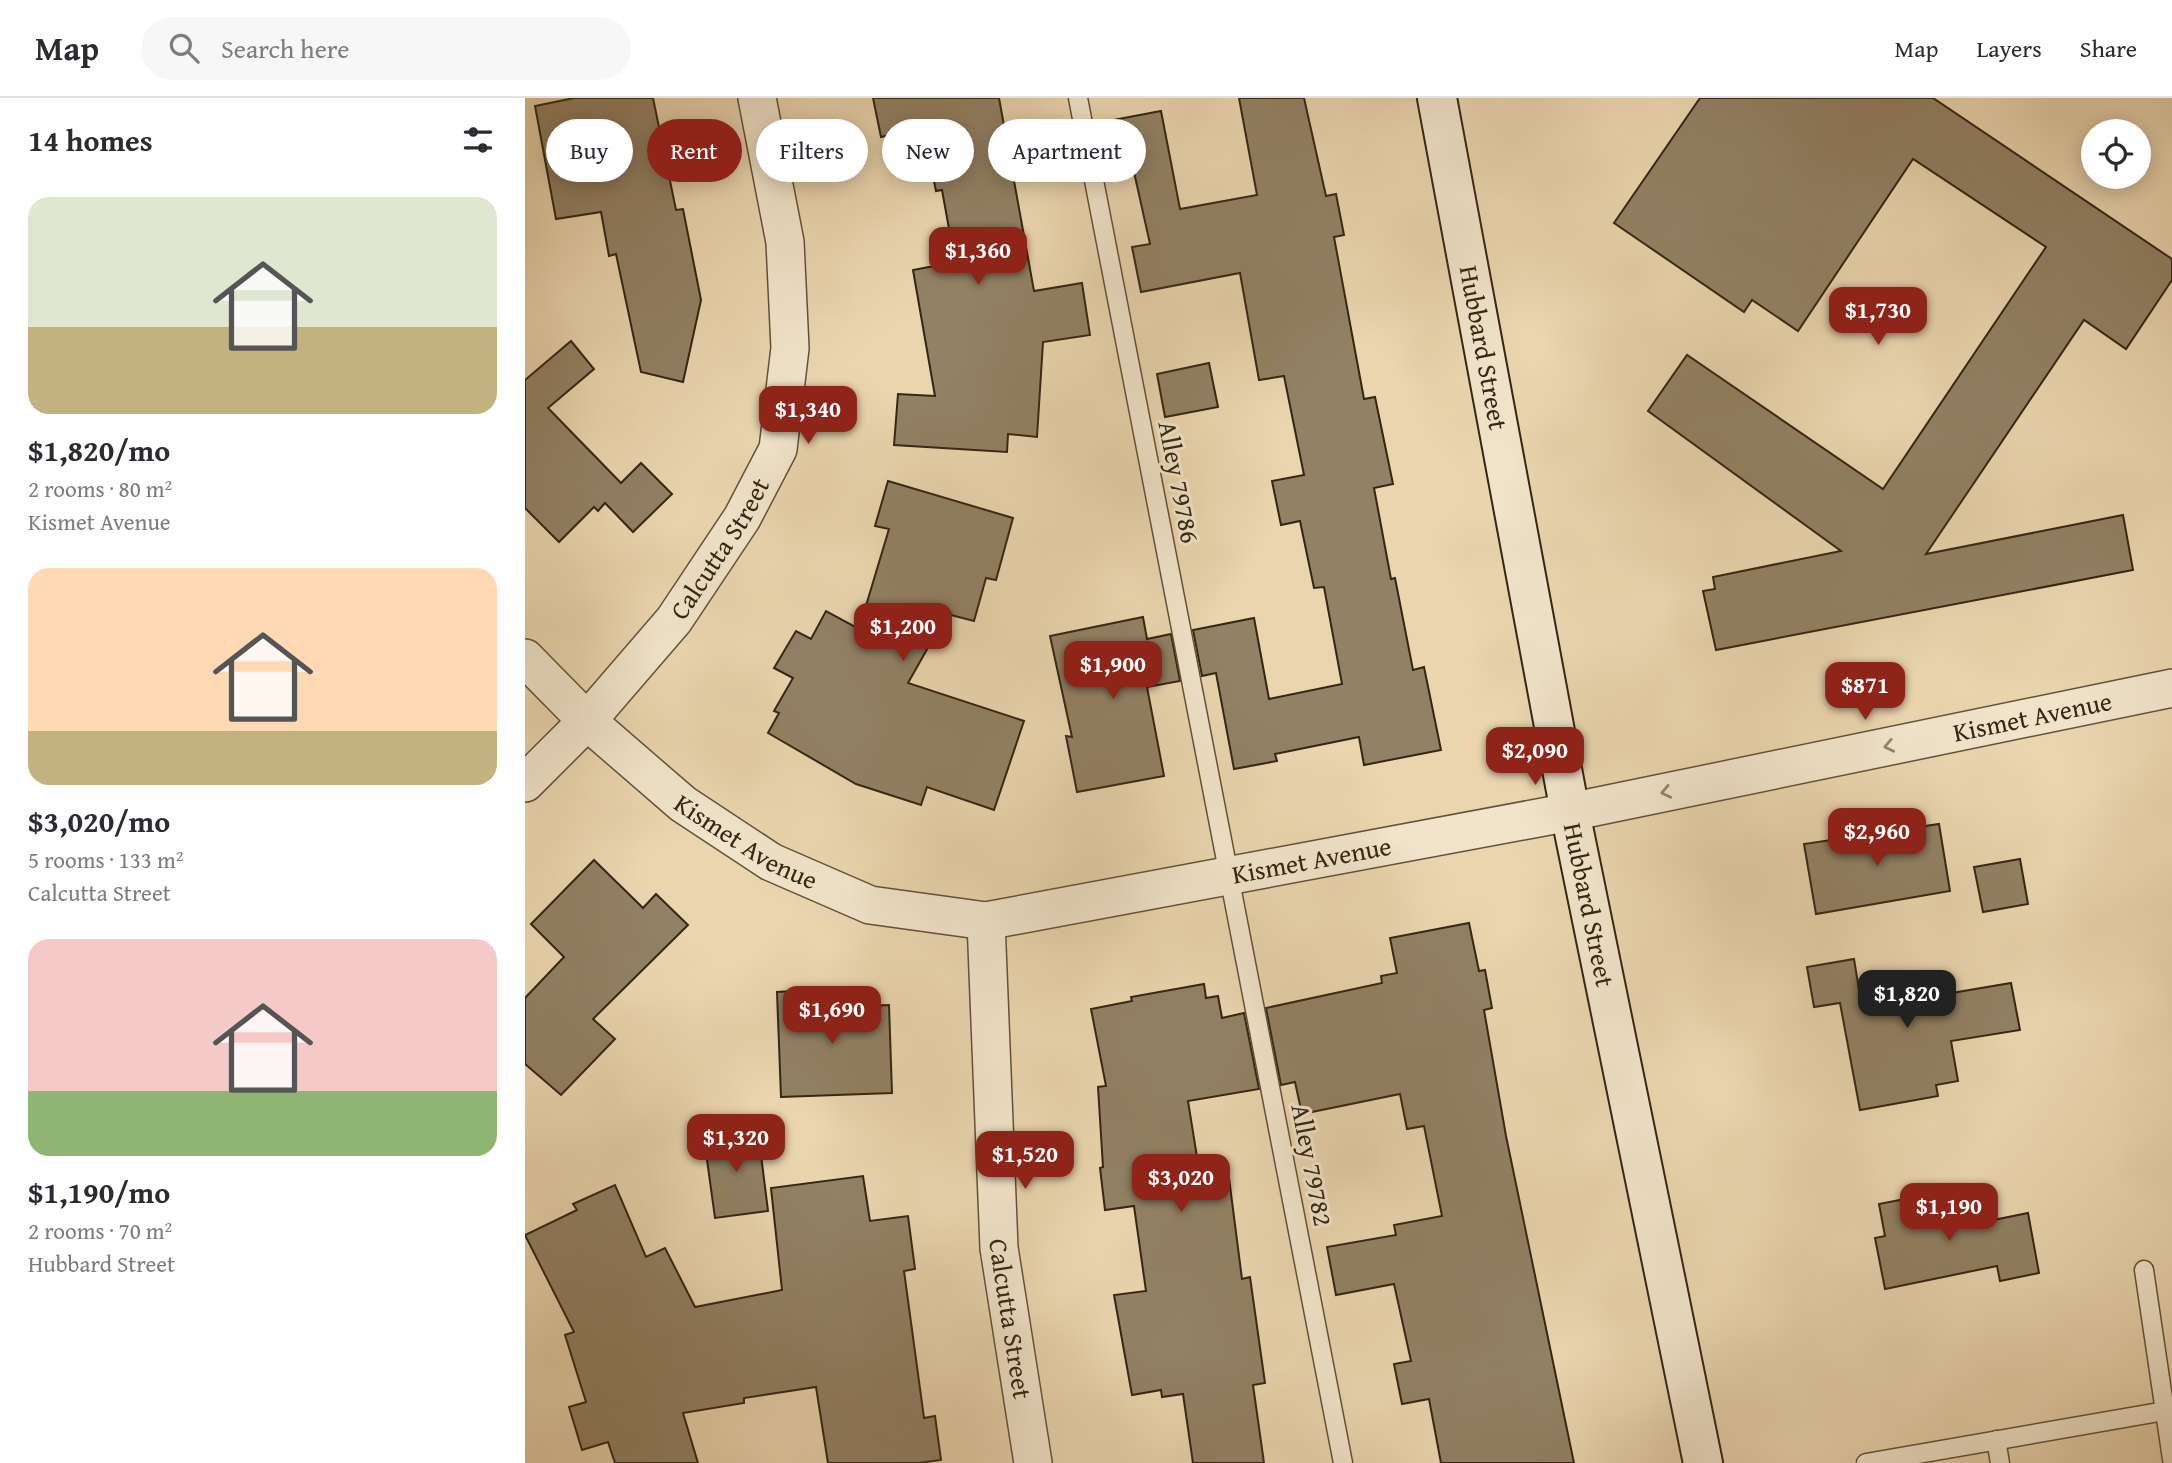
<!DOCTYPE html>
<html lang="en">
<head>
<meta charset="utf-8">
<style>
	:root { --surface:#fff; --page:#f7f7f7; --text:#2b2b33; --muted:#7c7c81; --line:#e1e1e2; --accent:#8f2418 }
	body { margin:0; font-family:"Gentium Book Plus",serif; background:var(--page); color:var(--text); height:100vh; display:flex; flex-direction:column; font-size:26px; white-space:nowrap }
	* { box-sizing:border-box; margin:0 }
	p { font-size:23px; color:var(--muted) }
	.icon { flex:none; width:38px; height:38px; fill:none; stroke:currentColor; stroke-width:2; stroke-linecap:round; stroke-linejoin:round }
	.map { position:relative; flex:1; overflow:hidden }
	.details { display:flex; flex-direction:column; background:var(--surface); width:525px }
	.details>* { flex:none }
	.top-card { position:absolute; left:21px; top:21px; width:665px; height:63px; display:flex; gap:14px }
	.controls { position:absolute; left:1556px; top:21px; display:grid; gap:14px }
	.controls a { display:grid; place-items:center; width:70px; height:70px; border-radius:50%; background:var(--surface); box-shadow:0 4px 18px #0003; font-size:35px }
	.price { position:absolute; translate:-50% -60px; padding:0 16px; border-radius:14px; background:var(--accent); color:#fff; font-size:23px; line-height:46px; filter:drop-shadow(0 2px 4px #0008) }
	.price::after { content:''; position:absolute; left:50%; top:42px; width:21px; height:16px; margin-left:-10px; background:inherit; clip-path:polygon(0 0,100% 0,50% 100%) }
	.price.active { background:#222; color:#fff }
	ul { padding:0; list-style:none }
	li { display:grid; align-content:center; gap:14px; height:371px; padding:0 28px }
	li span { display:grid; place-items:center; height:217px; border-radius:21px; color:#555 }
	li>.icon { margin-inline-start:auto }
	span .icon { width:126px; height:126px; fill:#fffc; stroke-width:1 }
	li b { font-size:30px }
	h2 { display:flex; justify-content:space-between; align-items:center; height:84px; padding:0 28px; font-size:30px }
	.chip { padding:0 24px; border-radius:32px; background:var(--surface); box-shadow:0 4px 18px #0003; font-size:24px; line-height:63px }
	.chip.active { background:var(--accent); color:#fff }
	header { display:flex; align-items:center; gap:42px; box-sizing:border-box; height:98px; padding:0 35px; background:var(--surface); border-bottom:2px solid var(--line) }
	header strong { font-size:33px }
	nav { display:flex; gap:38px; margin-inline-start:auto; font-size:24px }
	.search { width:490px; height:63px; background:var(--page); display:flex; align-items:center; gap:18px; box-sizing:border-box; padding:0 24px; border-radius:38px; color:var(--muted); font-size:26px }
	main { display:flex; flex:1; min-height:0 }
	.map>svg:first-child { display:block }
</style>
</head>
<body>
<header>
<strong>Map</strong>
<div class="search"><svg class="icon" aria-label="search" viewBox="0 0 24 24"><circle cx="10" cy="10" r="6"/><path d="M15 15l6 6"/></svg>Search here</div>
<nav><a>Map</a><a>Layers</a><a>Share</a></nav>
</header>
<main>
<section class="details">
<h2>14 homes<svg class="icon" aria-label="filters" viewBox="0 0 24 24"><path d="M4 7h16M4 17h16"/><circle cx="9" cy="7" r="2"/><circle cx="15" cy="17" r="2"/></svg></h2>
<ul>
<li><span style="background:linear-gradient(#dfe7d0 60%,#c2b280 0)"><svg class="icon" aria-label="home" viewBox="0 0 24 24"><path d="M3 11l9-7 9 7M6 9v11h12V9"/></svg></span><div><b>$1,820/mo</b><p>2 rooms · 80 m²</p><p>Kismet Avenue</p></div></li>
<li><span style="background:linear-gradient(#ffd9b3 75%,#c2b280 0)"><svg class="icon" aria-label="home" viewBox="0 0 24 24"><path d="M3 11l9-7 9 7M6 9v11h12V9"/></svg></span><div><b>$3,020/mo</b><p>5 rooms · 133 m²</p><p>Calcutta Street</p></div></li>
<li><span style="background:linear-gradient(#f6c9c9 70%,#8fb573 0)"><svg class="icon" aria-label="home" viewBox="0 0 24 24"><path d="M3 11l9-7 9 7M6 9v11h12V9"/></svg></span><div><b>$1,190/mo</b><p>2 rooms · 70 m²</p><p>Hubbard Street</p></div></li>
</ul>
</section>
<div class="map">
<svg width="1647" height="1365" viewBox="0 0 1647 1365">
	<rect width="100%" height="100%" fill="#ead5ae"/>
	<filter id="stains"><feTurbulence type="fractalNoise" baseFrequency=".00286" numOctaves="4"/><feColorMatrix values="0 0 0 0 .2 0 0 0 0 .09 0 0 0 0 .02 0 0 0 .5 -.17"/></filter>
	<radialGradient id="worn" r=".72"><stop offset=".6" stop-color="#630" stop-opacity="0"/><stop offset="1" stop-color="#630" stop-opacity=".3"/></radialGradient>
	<g fill="#928164" stroke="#332614" stroke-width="2">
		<polygon points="49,0 128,0 151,112 158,111 176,202 158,284 116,274 91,156 84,158 76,114 31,121 10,8"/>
		<polygon points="348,0 474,0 509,193 557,185 565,237 518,244 512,339 483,336 482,354 369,347 373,296 410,298 388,172 430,164 417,92 411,93 398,30 356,39"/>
		<polygon points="714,0 779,0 801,98 811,96 819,137 809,139 839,301 850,299 868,386 849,390 866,481 870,480 888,572 899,569 916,652 839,667 834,639 750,656 752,663 709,671 691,575 677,578 668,532 729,520 744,601 817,586 799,489 789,490 775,423 756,427 747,383 779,377 759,278 734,282 715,175 616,194 607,149 625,146 607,65 591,68 583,23 636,13 655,111 732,97"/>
		<polygon points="1175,0 1408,0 1647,161 1647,182 1601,251 1559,222 1401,456 1598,417 1608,472 1191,552 1178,493 1190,491 1188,479 1316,453 1123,313 1162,257 1358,391 1521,149 1388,61 1273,233 1227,202 1219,214 1089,125"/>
		<polygon points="46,243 69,271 23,310 96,385 116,365 147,396 108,434 80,405 73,413 69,409 34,444 0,410 0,282"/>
		<polygon points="684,265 693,309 640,319 632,276"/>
		<polygon points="363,383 488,420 471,482 461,480 449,523 422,516 383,585 499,623 469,712 402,689 396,707 331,686 243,635 254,615 249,613 268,580 249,570 271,533 286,541 301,513 334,531 364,431 350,428"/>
		<polygon points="618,519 622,541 646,536 655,583 622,589 639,678 552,694 541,638 547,639 525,538"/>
		<polygon points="1414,726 1425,793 1291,816 1279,746"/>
		<polygon points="1495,761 1503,806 1458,814 1449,769"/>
		<polygon points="69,762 118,810 131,796 163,827 68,921 90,941 36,997 0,966 0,900 39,859 6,826"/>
		<polygon points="944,825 954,873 960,872 967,910 959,912 981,1038 1049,1365 916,1365 904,1301 877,1306 869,1266 886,1263 869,1186 811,1197 802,1149 871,1137 869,1127 917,1118 899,1028 882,1031 875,996 777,1016 770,984 756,987 741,910 857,885 856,878 872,875 865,840"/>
		<polygon points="1329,861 1334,892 1400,880 1403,899 1486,885 1495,932 1426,943 1433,983 1411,987 1413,998 1335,1012 1315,905 1289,909 1282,869"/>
		<polygon points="679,886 681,900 693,898 697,920 719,915 734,991 663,1003 676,1084 704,1080 717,1181 725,1179 740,1285 728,1287 739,1365 668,1365 658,1296 637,1299 636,1292 607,1297 589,1197 621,1193 609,1108 580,1112 575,1070 578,1069 573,989 581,988 566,911 607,903 606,899"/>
		<polygon points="305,891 306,909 364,907 367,995 256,999 252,894"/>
		<polygon points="233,1033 243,1113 190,1120 179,1040"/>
		<polygon points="338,1078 345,1123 383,1118 390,1171 379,1173 399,1320 410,1318 416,1362 393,1365 303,1365 291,1289 219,1300 219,1305 158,1315 173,1365 90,1365 83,1344 57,1352 44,1309 61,1304 40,1237 49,1234 0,1137 52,1112 48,1106 90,1087 121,1159 140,1150 170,1209 257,1192 246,1090"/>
		<polygon points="1421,1093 1429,1130 1503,1115 1514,1175 1475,1183 1472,1168 1360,1191 1350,1140 1360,1138 1354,1106"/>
	</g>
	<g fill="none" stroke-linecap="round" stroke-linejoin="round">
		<g stroke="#61523a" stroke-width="21">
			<g id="service">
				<polyline points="553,0 818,1365"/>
				<polyline points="1619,1172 1647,1361"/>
				<polyline points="1471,1342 1475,1365"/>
				<polyline points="1341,1365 1640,1313"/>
			</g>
		</g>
		<g stroke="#61523a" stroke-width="40">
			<g id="minor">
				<path id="s1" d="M0 560 62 623 158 706 246 764 345 807 461 823 1045 714 1647 590"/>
				<path id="s2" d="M0 685 62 623 149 522 217 420 253 351 265 250 260 144 232 0"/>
				<path id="s3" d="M461 823 474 1150 508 1365"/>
			</g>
		</g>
		<g stroke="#332614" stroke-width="42">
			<g id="secondary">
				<path id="s4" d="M912 0 1045 714 1178 1365"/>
			</g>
		</g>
		<use href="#service" stroke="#f1e4ca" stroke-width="18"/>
		<use href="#minor" stroke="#f1e4ca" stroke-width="37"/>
		<use href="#secondary" stroke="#f1e4ca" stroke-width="38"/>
	</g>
	<defs><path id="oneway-chevron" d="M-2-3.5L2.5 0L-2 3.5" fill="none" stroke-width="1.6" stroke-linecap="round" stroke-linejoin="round" transform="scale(1.75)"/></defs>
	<g stroke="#92856f">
		<use href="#oneway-chevron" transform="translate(1364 648) rotate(168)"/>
		<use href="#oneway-chevron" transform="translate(1141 694) rotate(168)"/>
	</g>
	<g text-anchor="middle" stroke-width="6" stroke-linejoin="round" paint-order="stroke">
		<g font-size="26" fill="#332614" stroke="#f1e4ca">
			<text dy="9" stroke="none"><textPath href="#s4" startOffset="254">Hubbard Street</textPath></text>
			<text transform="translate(654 384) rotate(79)" y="9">Alley 79786</text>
			<text dy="9" stroke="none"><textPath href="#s2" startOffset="306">Calcutta Street</textPath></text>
			<text dy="9" stroke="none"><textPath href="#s1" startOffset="1612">Kismet Avenue</textPath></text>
			<text dy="9" stroke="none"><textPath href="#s1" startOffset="289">Kismet Avenue</textPath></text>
			<text dy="9" stroke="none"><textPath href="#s1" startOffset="877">Kismet Avenue</textPath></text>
			<text dy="9" stroke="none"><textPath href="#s4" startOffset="821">Hubbard Street</textPath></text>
			<text transform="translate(787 1067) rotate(79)" y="9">Alley 79782</text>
			<text dy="9" stroke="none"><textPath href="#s3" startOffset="399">Calcutta Street</textPath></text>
		</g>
	</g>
	<rect width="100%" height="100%" filter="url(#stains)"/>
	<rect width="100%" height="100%" fill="url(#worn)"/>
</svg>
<div class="controls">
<a><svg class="icon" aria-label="locate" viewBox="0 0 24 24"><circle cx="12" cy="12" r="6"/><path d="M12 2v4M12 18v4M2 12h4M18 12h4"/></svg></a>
</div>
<b class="price" style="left:453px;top:189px">$1,360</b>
<b class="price" style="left:1353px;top:249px">$1,730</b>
<b class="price" style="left:283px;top:348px">$1,340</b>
<b class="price" style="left:378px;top:565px">$1,200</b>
<b class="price" style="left:588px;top:603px">$1,900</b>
<b class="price" style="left:1340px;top:624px">$871</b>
<b class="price" style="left:1010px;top:689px">$2,090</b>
<b class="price" style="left:1352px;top:770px">$2,960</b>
<b class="price active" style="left:1382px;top:932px">$1,820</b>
<b class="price" style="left:307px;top:948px">$1,690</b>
<b class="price" style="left:211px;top:1076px">$1,320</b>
<b class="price" style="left:500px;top:1093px">$1,520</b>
<b class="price" style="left:656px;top:1116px">$3,020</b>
<b class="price" style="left:1424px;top:1145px">$1,190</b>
<div class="top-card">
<a class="chip">Buy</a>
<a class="chip active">Rent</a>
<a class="chip">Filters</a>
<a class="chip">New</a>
<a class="chip">Apartment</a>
</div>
</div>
</main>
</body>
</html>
